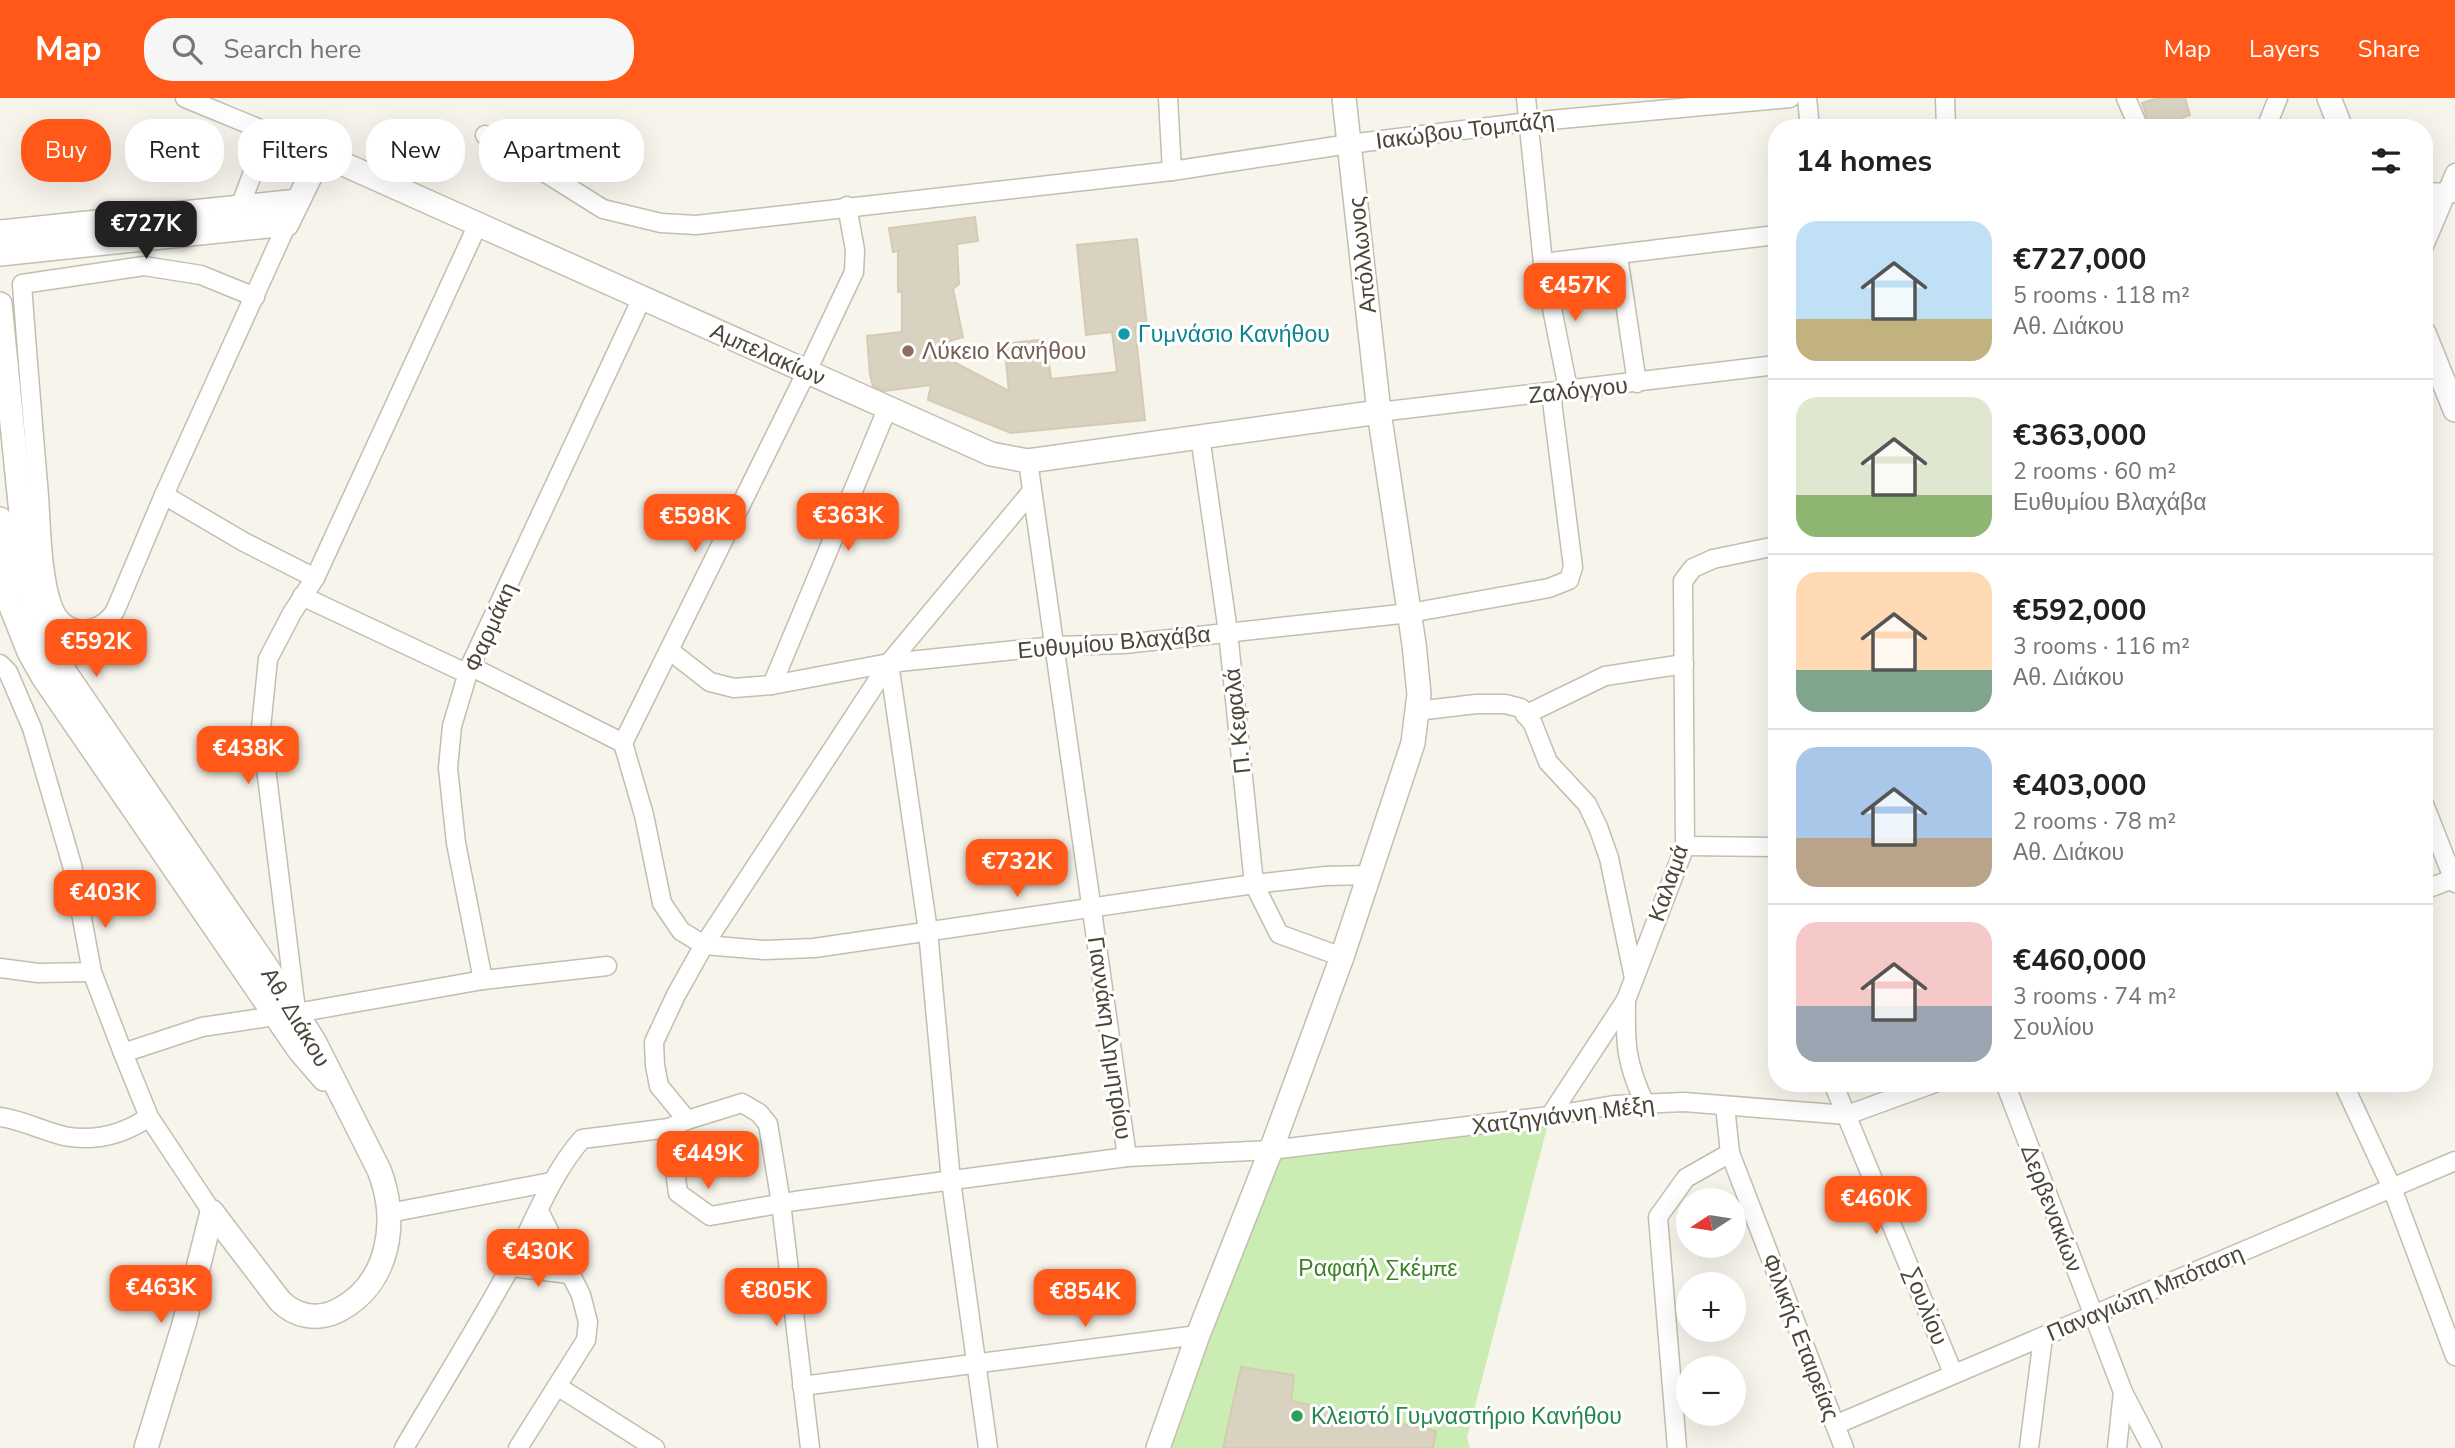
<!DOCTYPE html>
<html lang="en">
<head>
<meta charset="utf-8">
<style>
	:root { --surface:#fff; --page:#f6f6f6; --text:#202124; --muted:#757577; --line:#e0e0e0; --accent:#ff5819 }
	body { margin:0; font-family:"Nunito Sans",sans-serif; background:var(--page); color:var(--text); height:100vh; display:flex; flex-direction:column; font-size:26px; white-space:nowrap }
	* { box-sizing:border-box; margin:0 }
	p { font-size:23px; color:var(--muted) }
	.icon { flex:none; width:38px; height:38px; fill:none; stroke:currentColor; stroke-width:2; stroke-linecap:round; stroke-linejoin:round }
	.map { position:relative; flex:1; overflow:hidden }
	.details { position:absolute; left:1768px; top:21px; width:665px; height:973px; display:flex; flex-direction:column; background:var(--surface); border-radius:28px; box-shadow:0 7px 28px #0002 }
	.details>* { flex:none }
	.banner { position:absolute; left:21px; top:21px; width:665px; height:63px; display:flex; gap:14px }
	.needle { width:46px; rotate:258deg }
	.tools { position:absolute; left:1676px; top:1090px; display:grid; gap:14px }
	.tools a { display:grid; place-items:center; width:70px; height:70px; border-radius:50%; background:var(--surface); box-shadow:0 7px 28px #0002; font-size:35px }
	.price { position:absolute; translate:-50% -60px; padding:0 16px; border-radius:14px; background:var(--accent); color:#fff; font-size:23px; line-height:46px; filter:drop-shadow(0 2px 4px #0008) }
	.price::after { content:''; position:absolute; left:50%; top:42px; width:21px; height:16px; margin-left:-10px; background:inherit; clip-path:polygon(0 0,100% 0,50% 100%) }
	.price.selected { background:#222; color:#fff }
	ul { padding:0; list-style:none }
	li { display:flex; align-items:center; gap:21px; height:175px; padding:0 28px }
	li+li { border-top:2px solid var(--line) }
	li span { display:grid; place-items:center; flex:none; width:196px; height:140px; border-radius:21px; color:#555 }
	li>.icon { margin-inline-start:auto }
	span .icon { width:84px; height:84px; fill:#fffc; stroke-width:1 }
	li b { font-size:30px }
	h2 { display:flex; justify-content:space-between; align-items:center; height:84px; padding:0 28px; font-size:30px }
	.tag { padding:0 24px; border-radius:28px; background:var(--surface); box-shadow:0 7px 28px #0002; font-size:24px; line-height:63px }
	.tag.selected { background:var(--accent); color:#fff }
	header { display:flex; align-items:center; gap:42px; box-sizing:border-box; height:98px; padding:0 35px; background:var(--accent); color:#fff }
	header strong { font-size:33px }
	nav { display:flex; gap:38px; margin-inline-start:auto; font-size:24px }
	.search { width:490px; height:63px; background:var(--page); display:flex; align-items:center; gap:18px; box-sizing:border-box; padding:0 24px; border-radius:28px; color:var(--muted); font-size:26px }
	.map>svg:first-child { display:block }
</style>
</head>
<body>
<header>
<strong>Map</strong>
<div class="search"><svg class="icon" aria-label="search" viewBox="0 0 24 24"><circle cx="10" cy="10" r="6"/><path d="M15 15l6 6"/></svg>Search here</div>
<nav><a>Map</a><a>Layers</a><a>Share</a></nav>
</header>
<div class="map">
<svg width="2455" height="1350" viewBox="0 0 2455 1350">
	<rect width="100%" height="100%" fill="#f6f4eb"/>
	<polygon fill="#cbecb3" points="1550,1018 1467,1339 1470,1350 1158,1350 1271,1052"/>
	<g fill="#d9d2c0" stroke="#d4cbb2" stroke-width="2">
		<polygon points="2158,0 2185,0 2190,17 2151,30 2142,5"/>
		<polygon points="975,119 978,143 957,146 959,186 953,191 963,239 927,250 1009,293 1004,246 1046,241 1051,281 1117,274 1112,234 1086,237 1077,147 1137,141 1147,229 1135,230 1145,322 1011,335 928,302 931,287 884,293 873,288 870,277 867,238 902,234 902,194 898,194 898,153 893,154 889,130"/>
		<polygon points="1241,1269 1294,1277 1291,1303 1436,1333 1433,1350 1223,1350"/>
	</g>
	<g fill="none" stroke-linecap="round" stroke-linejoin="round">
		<g stroke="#c3bead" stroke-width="21">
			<g id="minor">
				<polyline points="185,0 321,56"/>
				<polyline points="1168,0 1172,73"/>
				<polyline points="1526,0 1543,165 1568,291"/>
				<polyline points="1807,0 1810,30"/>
				<polyline points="1945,0 1946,30"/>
				<polyline points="2126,0 2139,30"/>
				<polyline points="2266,30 2278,0"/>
				<polyline points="485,37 603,111 661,125 696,127 1172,73 1349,46 1528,24 1790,0"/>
				<polyline points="2424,94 2455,95"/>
				<polyline points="847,108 855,152 854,174 807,273 623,645 644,717 662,805 681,833 704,847 765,852 814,850 1254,786 1325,778 1371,777"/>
				<polyline points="240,109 267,36"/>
				<polyline points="2424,148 2455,75"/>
				<polyline points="1618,158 1637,285"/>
				<polyline points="1543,165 1776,137"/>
				<path d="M255 199 201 177 144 168 22 186C27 257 33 327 39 398 41 429 42 481 53 509 65 539 99 538 115 513L164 397 287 126"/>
				<polyline points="1379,314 1776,267"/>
				<polyline points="1200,338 1228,534 1254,786 1279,836 1342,859"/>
				<polyline points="1028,363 1127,1059"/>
				<polyline points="164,397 244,444 315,480"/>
				<polyline points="302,498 468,576"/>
				<polyline points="669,552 710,584 734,590 772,587 889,565 1055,548 1124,546 1410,515 1549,490 1569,482 1573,469 1551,295"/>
				<polyline points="889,565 928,833 951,1083 988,1350"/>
				<polyline points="0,566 8,574 32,630 72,767 92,874 123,955 149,1019 212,1114"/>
				<polyline points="470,568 623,645"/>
				<polyline points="772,587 888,309"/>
				<polyline points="1417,613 1476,606 1505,606 1521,610 1533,626 1548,664 1587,706 1598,729 1609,760 1634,880"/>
				<polyline points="1525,617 1605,578 1684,566"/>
				<polyline points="2424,706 2455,785"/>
				<polyline points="1685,748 1776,749"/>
				<polyline points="2424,792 2455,780"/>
				<polyline points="0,870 38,875 92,874"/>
				<polyline points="483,882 456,745 448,670 452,628 470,568 642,200"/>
				<path d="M1626 902C1625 947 1626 965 1645 1006"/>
				<polyline points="296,912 261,630 268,561 292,515 315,480 478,126"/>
				<polyline points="123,955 202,929 296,915 483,882 607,868"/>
				<polyline points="1833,985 1953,1275"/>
				<polyline points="2005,985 2123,1294 2152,1350"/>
				<polyline points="2343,985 2392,1090 2455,1258"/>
				<polyline points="1725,1008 1730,1055 1844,1350"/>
				<polyline points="1550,1018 1626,902 1685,748 1683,483 1693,470 1713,461 1776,448"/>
				<path d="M0 1019C22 1022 43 1033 64 1038 95 1044 124 1036 149 1019"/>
				<polyline points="687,1022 742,1005 759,1015 768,1026 781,1105 810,1350"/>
				<polyline points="669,1030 678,1095 710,1118 795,1103 1127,1059 1271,1052 1550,1018 1614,1007 1684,1004 1847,1017 1935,985"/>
				<polyline points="389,1115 551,1084"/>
				<polyline points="510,1169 570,1176"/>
				<polyline points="557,1288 655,1350"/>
				<polyline points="802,1288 1198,1237"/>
				<polyline points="1835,1327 2455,1063"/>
				<path d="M404 1350C440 1289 478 1228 512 1166 534 1124 550 1078 582 1041L669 1030 687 1022 659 988 655 967 654 944 676 897 704 847 889 565 1032 393"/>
				<polyline points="518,1350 586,1242 588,1224 581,1197 539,1113"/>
				<polyline points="1677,1350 1658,1119 1686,1080 1730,1055"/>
				<polyline points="2029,1350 2043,1239"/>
				<polyline points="2117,1350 2123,1294"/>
			</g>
		</g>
		<g stroke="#c3bead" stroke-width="26">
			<g id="tertiary">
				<polyline points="2329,0 2341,30"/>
				<polyline points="0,134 298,103"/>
				<polyline points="0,156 287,126 321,56 991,356 1028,363 1379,314"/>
				<path d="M0 206 27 475C32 509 44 537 60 567L264 865 314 943 379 1072C399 1122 390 1185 339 1212 318 1223 296 1219 280 1203L212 1114"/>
				<polyline points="2424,235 2455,312"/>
				<polyline points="0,421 10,506 29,554 43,579 299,952 324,981"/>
				<polyline points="146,1350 184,1226 212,1114"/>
				<polyline points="1158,1350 1198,1237 1271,1052 1342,859 1413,645 1419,596 1414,546 1379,314 1344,0"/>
			</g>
		</g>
		<use href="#minor" stroke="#fff" stroke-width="18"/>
		<use href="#tertiary" stroke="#fff" stroke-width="23"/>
	</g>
	<circle fill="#0f9aa8" stroke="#fff" stroke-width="2.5" cx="1124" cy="236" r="7"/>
	<circle fill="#8d6e63" stroke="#fff" stroke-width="2.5" cx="908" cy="253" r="7"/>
	<circle fill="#2e9e5b" stroke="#fff" stroke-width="2.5" cx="1297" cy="1318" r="7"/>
	<g text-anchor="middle" stroke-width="6" stroke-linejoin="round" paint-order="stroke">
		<g font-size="23" fill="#4b4638" stroke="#fff">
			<text transform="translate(1465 32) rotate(-7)" y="8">Ιακώβου Τομπάζη</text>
			<text transform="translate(1362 157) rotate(-96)" y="8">Απόλλωνος</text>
			<text transform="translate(768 256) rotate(24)" y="8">Αμπελακίων</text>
			<text transform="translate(1578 292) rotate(-6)" y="8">Ζαλόγγου</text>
			<text transform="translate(490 529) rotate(-66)" y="8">Φαρμάκη</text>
			<text transform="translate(1114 544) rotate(-5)" y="8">Ευθυμίου Βλαχάβα</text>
			<text transform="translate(1237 623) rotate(-96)" y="8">Π. Κεφαλά</text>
			<text transform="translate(1668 785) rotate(-71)" y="8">Καλαμά</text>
			<text transform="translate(296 919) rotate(59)" y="8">Αθ. Διάκου</text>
			<text transform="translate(1110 940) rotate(82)" y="8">Γιαννάκη Δημητρίου</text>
			<text transform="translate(1563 1017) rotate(-7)" y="8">Χατζηγιάννη Μέξη</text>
			<text transform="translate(2052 1110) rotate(69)" y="8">Δερβενακίων</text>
			<text transform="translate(2145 1195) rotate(-23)" y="8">Παναγιώτη Μπόταση</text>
			<text transform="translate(1926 1208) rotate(68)" y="8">Σουλίου</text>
			<text transform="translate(1801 1239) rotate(69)" y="8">Φιλικής Εταιρείας</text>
		</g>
		<g font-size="23" fill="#0d838f" stroke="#fff" text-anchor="start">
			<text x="1138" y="244">Γυμνάσιο Κανήθου</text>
		</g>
		<g font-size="23" fill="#785e54" stroke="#fff" text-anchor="start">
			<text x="922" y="261">Λύκειο Κανήθου</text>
		</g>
		<g font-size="23" fill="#3e8227" stroke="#fff">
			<text x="1378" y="1178">Ραφαήλ Σκέμπε</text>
		</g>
		<g font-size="23" fill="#27864d" stroke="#fff" text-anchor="start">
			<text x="1311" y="1326">Κλειστό Γυμναστήριο Κανήθου</text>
		</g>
	</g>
</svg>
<div class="tools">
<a><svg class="needle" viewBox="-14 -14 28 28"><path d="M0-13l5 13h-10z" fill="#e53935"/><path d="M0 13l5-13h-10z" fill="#757577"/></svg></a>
<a>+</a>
<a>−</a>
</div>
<b class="price selected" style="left:146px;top:163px">€727K</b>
<b class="price" style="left:1575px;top:225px">€457K</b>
<b class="price" style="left:848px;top:455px">€363K</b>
<b class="price" style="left:695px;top:456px">€598K</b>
<b class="price" style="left:96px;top:581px">€592K</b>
<b class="price" style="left:248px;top:688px">€438K</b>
<b class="price" style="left:1017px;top:801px">€732K</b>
<b class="price" style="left:105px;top:832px">€403K</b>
<b class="price" style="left:708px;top:1093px">€449K</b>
<b class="price" style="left:1876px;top:1138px">€460K</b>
<b class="price" style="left:538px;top:1191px">€430K</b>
<b class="price" style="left:161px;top:1227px">€463K</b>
<b class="price" style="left:776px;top:1230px">€805K</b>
<b class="price" style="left:1085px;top:1231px">€854K</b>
<div class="banner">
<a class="tag selected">Buy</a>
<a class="tag">Rent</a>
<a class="tag">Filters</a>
<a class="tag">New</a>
<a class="tag">Apartment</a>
</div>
<section class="details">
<h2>14 homes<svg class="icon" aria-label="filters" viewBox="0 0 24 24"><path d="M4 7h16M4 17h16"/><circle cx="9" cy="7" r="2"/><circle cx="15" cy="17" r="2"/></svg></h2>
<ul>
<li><span style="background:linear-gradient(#bfe0f5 70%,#c2b280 0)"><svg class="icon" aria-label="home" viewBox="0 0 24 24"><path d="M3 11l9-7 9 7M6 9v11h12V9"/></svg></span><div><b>€727,000</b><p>5 rooms · 118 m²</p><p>Αθ. Διάκου</p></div></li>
<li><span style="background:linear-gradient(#dfe7d0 70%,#8fb573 0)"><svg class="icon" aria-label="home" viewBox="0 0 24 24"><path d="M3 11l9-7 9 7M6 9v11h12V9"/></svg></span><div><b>€363,000</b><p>2 rooms · 60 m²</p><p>Ευθυμίου Βλαχάβα</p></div></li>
<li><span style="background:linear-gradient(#ffd9b3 70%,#7fa58c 0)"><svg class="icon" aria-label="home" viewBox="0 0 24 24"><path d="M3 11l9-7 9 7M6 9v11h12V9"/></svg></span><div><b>€592,000</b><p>3 rooms · 116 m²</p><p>Αθ. Διάκου</p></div></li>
<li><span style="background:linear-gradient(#a9c7e8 65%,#b9a48a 0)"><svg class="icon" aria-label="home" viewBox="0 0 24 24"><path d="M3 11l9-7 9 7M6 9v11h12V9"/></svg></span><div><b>€403,000</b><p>2 rooms · 78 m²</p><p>Αθ. Διάκου</p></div></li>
<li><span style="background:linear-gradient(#f6c9c9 60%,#9aa5b1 0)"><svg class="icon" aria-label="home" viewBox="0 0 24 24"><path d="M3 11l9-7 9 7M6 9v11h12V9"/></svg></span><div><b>€460,000</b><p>3 rooms · 74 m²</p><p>Σουλίου</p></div></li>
</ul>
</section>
</div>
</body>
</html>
